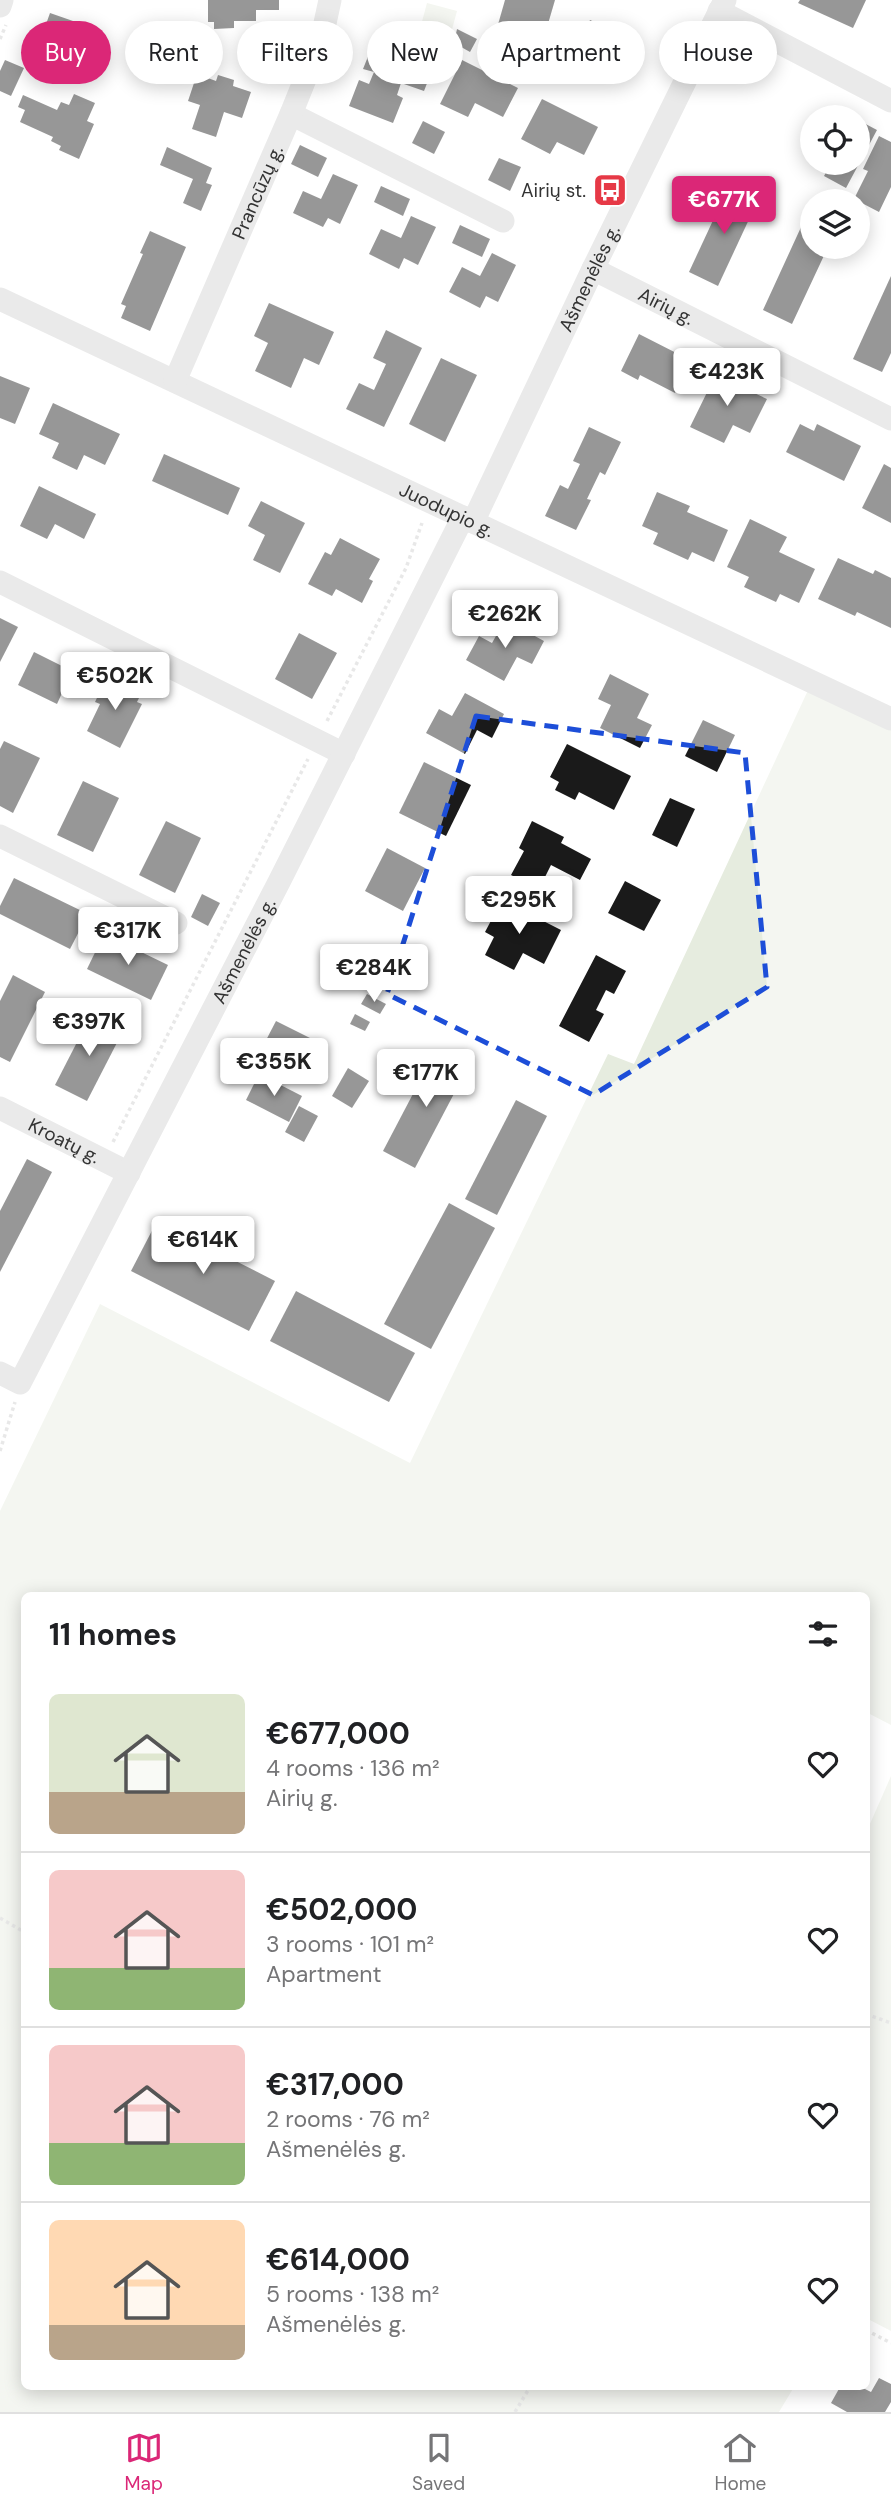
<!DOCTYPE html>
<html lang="en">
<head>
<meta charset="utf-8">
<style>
	:root { --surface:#fff; --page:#f2f2f2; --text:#202124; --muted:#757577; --line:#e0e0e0; --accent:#db2777 }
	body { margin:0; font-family:"DM Sans",sans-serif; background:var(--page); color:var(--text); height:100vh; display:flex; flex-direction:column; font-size:26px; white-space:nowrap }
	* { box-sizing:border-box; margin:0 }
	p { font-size:23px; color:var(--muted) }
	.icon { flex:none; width:38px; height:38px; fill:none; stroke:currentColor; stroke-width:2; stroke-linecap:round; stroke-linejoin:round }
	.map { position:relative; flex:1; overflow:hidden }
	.sheet { position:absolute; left:21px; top:1592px; width:849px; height:798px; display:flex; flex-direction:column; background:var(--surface); border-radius:10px; box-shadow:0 4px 18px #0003 }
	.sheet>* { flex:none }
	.guide { position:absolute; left:21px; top:21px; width:850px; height:63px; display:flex; gap:14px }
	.tools { position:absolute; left:800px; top:105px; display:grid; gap:14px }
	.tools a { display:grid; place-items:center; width:70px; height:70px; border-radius:50%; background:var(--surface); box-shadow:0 4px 18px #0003; font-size:35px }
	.price { position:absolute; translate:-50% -60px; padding:0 16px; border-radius:7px; background:#fff; color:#222; font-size:23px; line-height:46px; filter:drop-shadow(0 2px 4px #0008) }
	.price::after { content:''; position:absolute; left:50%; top:42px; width:21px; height:16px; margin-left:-10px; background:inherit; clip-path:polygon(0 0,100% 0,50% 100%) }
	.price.current { background:var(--accent); color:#fff }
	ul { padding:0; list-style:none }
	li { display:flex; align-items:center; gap:21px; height:175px; padding:0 28px }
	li+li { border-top:2px solid var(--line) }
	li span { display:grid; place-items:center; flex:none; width:196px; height:140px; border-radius:10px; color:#555 }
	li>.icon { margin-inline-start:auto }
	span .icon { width:84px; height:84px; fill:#fffc; stroke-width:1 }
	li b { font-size:30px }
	h2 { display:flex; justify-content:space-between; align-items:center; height:84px; padding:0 28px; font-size:30px }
	.tag { padding:0 24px; border-radius:32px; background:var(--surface); box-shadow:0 4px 18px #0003; font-size:24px; line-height:63px }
	.tag.current { background:var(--accent); color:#fff }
	.menu { display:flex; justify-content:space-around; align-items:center; height:98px; border-top:2px solid var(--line); background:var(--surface); font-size:19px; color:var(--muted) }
	.menu a { display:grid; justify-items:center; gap:4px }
	.menu .current { color:var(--accent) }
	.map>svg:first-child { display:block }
</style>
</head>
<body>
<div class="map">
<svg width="891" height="2412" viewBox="0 0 891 2412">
	<rect width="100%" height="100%" fill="#fff"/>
	<g fill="#e6ecdf">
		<polygon points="427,3 457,11 450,37 420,29"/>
		<polygon points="810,686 891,724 891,1725 866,1712 866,1596 24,1596 24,2387 794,2387 779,2412 0,2412 0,1511 100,1304 410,1463 608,1054 634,1064"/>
		<polygon points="891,1776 891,2331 866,2318 866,1833"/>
	</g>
	<g fill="#1a1a1a">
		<polygon points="208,0 279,0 279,10 256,10 256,21 234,21 234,28 214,29 214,22 208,22"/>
		<polygon points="505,0 555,0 543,41 497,28"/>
		<polygon points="800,0 866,0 853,28 798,3"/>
		<polygon points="50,13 73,21 70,31 93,38 79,77 33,61"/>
		<polygon points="590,20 637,41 628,63 611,56 604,72 573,59"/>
		<polygon points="457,29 477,39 470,52 454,43"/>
		<polygon points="377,34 437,58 424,91 401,83 397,95 403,98 393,123 349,106 359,80 369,84 374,72 363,69"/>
		<polygon points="5,60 24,68 11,96 0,91 0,71"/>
		<polygon points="462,60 518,88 503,117 475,103 468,117 440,104"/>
		<polygon points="197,74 216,81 218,75 234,80 233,86 251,92 242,118 224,112 216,137 192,129 200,105 188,101"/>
		<polygon points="74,94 95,103 87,121 94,124 79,159 59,150 61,146 51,141 53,137 20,122 25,110 18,107 23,95 57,110 61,102 69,105"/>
		<polygon points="542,99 598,127 584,155 557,142 550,154 521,139"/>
		<polygon points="858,120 877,130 846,188 824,176 831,163 858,163"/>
		<polygon points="423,121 445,132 434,154 412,143"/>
		<polygon points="879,136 891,142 891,187 879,212 854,199 868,171 863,169"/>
		<polygon points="300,145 327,158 318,177 291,164"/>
		<polygon points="167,147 212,168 206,183 212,185 201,211 183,203 193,179 160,165"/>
		<polygon points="499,158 521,167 510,191 488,180"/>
		<polygon points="333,174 358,185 340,224 328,218 323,227 293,213 303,191 321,199"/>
		<polygon points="381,186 410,199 403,216 374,202"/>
		<polygon points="729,186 758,200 718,286 689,272"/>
		<polygon points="411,216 436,227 418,265 404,258 399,269 369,254 381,229 401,238"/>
		<polygon points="460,225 490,239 482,257 452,243"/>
		<polygon points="802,225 812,229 812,247 828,247 792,324 763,310"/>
		<polygon points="150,231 186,247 150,331 121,318 126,306 121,304 143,254 140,253"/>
		<polygon points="492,253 516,265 498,302 486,296 480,308 449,292 462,267 480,276"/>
		<polygon points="891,276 891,353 882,372 853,359"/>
		<polygon points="269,303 334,332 319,365 304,358 291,388 255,371 268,343 254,336"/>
		<polygon points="386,330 422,348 384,427 346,409 359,383 374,390 386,364 373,358"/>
		<polygon points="639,334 692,361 675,393 640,375 638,380 621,371"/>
		<polygon points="441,358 477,375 445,442 409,424"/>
		<polygon points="718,370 740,380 737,385 767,399 750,433 733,425 724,443 690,427"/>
		<polygon points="0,376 30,388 15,424 0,418"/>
		<polygon points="53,403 120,434 105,465 84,455 77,470 52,458 59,443 39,434"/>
		<polygon points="800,424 814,431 817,424 861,446 844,481 786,452"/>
		<polygon points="589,427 621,442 605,475 600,472 587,499 591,500 576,530 545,516 560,485 568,489 580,464 573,461"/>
		<polygon points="164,454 240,488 228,515 152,481"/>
		<polygon points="884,464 891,468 891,523 862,508"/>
		<polygon points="39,486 96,514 84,539 55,524 47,539 20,526"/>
		<polygon points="657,492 690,506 687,512 728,530 714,562 692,552 688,560 653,544 658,533 642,526"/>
		<polygon points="261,501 305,523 280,573 253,560 265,535 248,526"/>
		<polygon points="750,519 787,537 779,552 815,569 799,603 780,594 776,602 744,587 749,577 727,567"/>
		<polygon points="340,538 380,559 369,579 373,581 362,603 336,589 332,596 308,584 325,552 331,555"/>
		<polygon points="838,558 873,574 875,570 891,578 891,628 857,612 855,616 818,599"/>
		<polygon points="0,618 18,627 0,662"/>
		<polygon points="505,620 544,641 532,664 517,657 504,681 466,660 479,636 492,643"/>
		<polygon points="299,633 337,653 312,699 275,679"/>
		<polygon points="34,652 72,671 57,704 18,685"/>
		<polygon points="610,674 649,694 637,718 652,725 640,748 600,728 611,705 598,699"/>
		<polygon points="107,677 141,694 137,702 142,704 120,748 87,731 100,704 95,702"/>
		<polygon points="465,693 504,714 492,738 477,730 465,754 426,733 439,709 452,716"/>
		<polygon points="703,720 735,735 717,772 685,756"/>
		<polygon points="4,741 40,758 13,813 0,806 0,749"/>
		<polygon points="567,744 631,776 614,810 579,792 575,800 555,790 559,782 550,777"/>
		<polygon points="424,762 471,785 446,836 399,813"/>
		<polygon points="83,781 119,798 93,852 57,835"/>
		<polygon points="670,798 695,809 677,847 652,835"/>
		<polygon points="166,821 201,838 175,893 139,875"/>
		<polygon points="532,821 564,837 561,843 591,859 580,880 551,865 539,889 511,875 524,851 519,848"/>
		<polygon points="387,848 425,868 403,911 365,891"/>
		<polygon points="14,878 88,914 70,949 0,914 0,906"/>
		<polygon points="625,881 661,900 644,931 608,913"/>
		<polygon points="202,894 220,903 208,926 191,917"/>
		<polygon points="502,900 561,930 544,964 523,953 514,970 485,955 494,937 485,932"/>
		<polygon points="104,934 168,965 151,1000 87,969"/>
		<polygon points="596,955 626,971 614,994 606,990 596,1010 604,1014 589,1042 559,1026"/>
		<polygon points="13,975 45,992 10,1062 0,1057 0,1001"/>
		<polygon points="367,994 386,1004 380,1014 361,1004"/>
		<polygon points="355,1014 370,1022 365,1031 350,1024"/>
		<polygon points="91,1015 123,1031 87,1101 55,1085"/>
		<polygon points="276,1021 318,1042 305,1067 263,1046"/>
		<polygon points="436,1050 468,1067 415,1168 383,1151"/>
		<polygon points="348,1068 369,1081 352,1108 332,1096"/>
		<polygon points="259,1074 302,1096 289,1122 246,1100"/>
		<polygon points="516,1100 547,1116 497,1215 465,1199"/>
		<polygon points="299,1106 318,1116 304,1142 285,1132"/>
		<polygon points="27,1159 52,1172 0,1272 0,1211"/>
		<polygon points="449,1203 495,1228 431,1349 384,1324"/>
		<polygon points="157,1221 275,1281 249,1331 131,1271"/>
		<polygon points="296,1291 415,1353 389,1402 270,1341"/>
		<polygon points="879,2378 891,2384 891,2402 885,2412 847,2412 831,2403 840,2387 861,2387 871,2392"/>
	</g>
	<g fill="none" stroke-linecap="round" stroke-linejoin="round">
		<g stroke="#cdcdcd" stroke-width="3.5" stroke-dasharray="3.5 3.5" stroke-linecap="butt">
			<polyline points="0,39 6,25"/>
			<polyline points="327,721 406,568 422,523"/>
			<polyline points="113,1142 308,759"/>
			<polyline points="0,1451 15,1402"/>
			<polyline points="0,1918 24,1932"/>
			<polyline points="866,2014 891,2023"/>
			<polyline points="866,2330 891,2343"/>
			<polyline points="515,2412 530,2387"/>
		</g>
		<g stroke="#d0d0d0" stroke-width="23">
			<polyline points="0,6 2,0"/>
			<polyline points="719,11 891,101"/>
			<polyline points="291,114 503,221"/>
			<path id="s1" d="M593 269 891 419"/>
			<path id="s2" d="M0 299 891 719"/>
			<path id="s3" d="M175 381 291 114 322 37 330 0"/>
			<path id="s4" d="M473 522 593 269 725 0"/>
			<polyline points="0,582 344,754"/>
			<polyline points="0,836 176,923"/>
			<path id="s5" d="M0 1108 129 1173"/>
			<path id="s6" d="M0 1373 20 1383 279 882 463 517"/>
		</g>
	</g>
	<path d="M0 0H891V2412H0ZM476 716 745 753 767 987 593 1095 387 994Z" fill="#fff" fill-opacity=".55" fill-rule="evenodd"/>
	<path fill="none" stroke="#1d4ed8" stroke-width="5" stroke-dasharray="14 9" stroke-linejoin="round" d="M476 716 745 753 767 987 593 1095 387 994Z"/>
	<defs>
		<g id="bus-square" transform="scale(1.75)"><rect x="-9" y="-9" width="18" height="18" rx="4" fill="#e63946" stroke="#fff"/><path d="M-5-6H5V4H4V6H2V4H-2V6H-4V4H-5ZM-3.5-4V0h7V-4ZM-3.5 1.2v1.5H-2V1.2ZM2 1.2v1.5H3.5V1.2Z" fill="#fff"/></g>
	</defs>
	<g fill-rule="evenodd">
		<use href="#bus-square" x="610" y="190"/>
	</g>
	<g text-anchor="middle" stroke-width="7" stroke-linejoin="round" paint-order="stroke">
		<g font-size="19" fill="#333" stroke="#fff" text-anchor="end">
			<text x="586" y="197">Airių st.</text>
		</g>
		<g font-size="19" fill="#333" stroke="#fff">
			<text dy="7" stroke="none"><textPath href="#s3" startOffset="206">Prancūzų g.</textPath></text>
			<text dy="7" stroke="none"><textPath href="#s4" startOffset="270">Ašmenėlės g.</textPath></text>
			<text dy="7" stroke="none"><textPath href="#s1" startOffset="82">Airių g.</textPath></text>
			<text dy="7" stroke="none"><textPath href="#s2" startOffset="494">Juodupio g.</textPath></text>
			<text dy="7" stroke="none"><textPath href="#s6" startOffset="509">Ašmenėlės g.</textPath></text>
			<text dy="7" stroke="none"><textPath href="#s5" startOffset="72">Kroatų g.</textPath></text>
		</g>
	</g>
</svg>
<div class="tools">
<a><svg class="icon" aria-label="locate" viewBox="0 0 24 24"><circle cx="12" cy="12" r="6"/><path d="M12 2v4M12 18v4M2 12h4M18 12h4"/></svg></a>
<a><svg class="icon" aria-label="layers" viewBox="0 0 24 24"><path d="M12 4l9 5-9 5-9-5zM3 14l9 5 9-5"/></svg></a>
</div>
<b class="price current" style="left:724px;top:236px">€677K</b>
<b class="price" style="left:727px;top:408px">€423K</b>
<b class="price" style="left:505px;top:650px">€262K</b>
<b class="price" style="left:115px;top:712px">€502K</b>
<b class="price" style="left:519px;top:936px">€295K</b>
<b class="price" style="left:128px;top:967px">€317K</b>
<b class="price" style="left:374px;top:1004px">€284K</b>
<b class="price" style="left:89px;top:1058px">€397K</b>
<b class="price" style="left:274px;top:1098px">€355K</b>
<b class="price" style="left:426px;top:1109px">€177K</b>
<b class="price" style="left:203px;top:1276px">€614K</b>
<div class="guide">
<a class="tag current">Buy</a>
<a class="tag">Rent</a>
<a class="tag">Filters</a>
<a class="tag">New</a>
<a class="tag">Apartment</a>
<a class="tag">House</a>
</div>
<section class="sheet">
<h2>11 homes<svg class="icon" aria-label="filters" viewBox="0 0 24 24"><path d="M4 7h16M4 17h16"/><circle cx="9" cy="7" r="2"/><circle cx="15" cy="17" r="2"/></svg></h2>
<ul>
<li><span style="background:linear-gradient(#dfe7d0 70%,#b9a48a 0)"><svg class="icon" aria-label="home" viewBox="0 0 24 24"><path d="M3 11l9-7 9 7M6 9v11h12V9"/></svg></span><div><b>€677,000</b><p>4 rooms · 136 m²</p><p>Airių g.</p></div><svg class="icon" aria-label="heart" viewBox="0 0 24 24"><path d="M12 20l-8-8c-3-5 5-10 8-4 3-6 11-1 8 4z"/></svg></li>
<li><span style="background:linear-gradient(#f6c9c9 70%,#8fb573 0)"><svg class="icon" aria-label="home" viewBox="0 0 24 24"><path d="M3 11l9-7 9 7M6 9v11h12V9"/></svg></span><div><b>€502,000</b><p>3 rooms · 101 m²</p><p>Apartment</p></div><svg class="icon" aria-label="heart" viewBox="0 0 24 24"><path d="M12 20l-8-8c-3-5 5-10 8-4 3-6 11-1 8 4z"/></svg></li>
<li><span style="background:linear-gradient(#f6c9c9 70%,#8fb573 0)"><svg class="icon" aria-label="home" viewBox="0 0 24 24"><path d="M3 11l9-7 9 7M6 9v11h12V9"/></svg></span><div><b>€317,000</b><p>2 rooms · 76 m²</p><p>Ašmenėlės g.</p></div><svg class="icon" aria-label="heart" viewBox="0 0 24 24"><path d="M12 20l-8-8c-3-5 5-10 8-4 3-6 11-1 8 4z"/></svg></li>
<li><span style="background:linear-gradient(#ffd9b3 75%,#b9a48a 0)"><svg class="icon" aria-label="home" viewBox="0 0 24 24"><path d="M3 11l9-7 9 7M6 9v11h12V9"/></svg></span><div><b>€614,000</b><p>5 rooms · 138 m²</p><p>Ašmenėlės g.</p></div><svg class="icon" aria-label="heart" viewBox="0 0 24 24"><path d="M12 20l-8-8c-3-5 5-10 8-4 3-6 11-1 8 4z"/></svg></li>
</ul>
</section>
</div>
<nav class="menu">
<a class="current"><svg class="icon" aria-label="map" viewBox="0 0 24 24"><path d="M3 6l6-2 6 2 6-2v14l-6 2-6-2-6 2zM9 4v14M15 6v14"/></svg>Map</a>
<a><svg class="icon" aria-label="saved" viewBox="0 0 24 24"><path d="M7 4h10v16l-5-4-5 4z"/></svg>Saved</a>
<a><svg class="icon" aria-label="home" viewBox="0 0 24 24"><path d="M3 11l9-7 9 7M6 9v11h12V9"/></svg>Home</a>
</nav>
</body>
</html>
